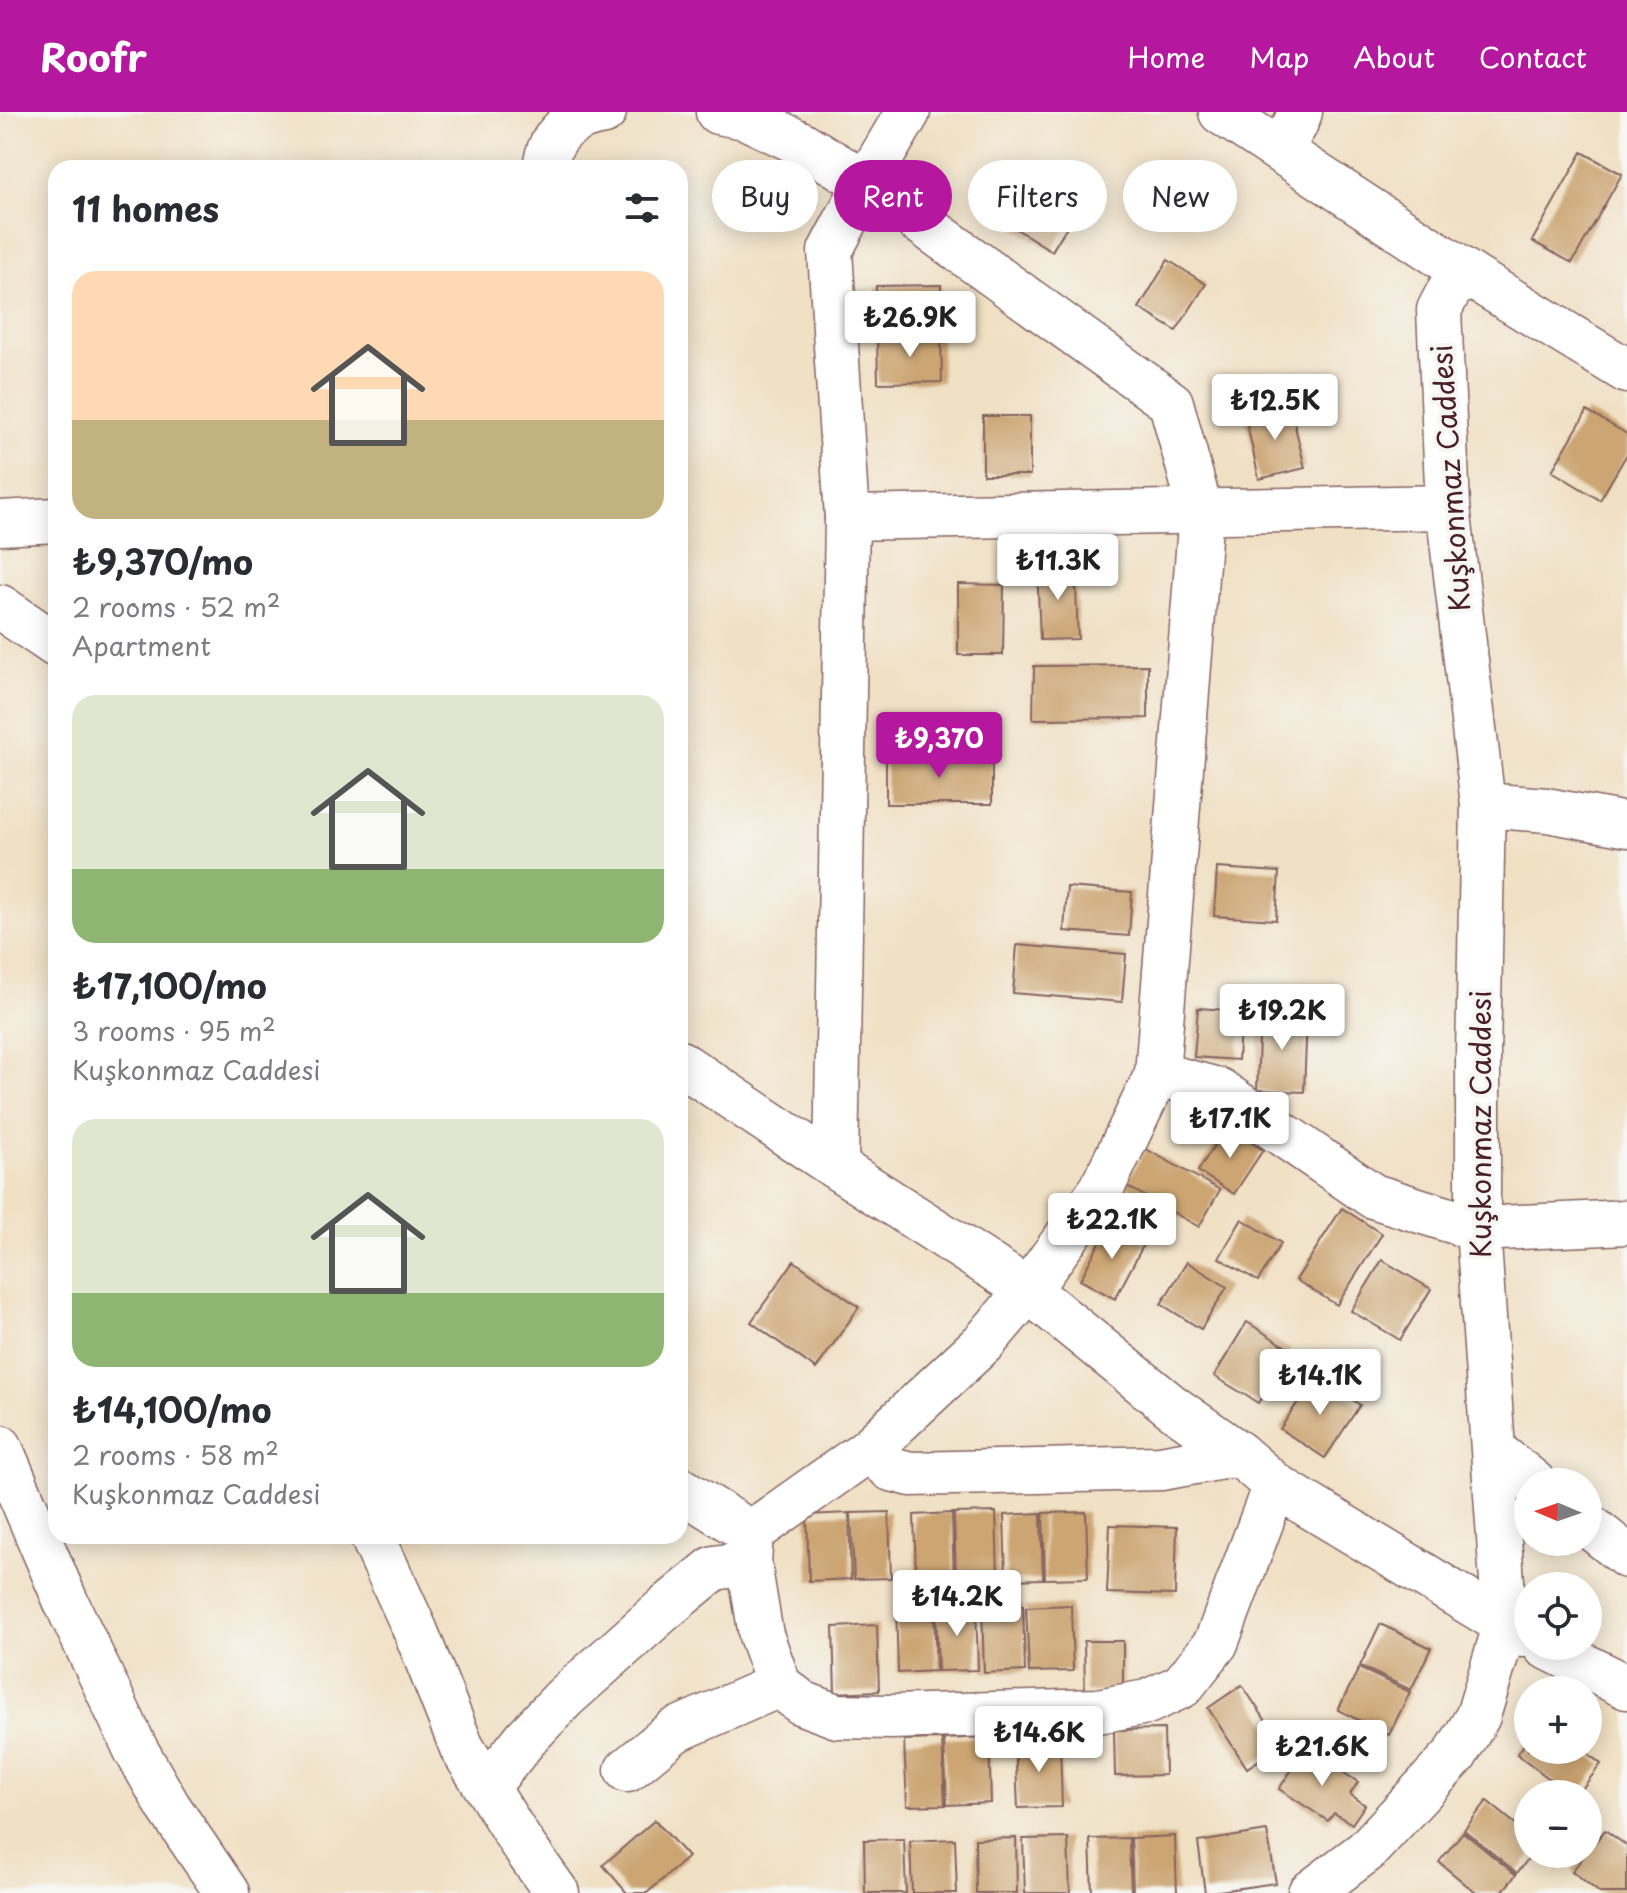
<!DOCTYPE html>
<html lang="en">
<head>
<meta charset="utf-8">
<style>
	:root { --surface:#fff; --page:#f7f7f7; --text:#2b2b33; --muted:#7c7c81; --accent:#b5179e }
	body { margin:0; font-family:"Playpen Sans",sans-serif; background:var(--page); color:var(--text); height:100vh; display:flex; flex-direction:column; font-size:30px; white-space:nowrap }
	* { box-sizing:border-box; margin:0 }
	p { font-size:26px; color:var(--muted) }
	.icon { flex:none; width:44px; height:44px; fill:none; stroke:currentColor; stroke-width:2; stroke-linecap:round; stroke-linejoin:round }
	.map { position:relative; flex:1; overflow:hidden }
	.side { position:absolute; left:48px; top:48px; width:640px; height:1384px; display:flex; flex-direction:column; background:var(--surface); border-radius:24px; box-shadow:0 4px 20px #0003 }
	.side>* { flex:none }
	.top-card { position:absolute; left:712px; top:48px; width:760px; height:72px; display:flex; gap:16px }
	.needle { width:52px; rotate:272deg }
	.buttons { position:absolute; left:1514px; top:1356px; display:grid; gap:16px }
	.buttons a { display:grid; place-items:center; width:88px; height:88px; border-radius:50%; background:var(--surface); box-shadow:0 4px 20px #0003; font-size:40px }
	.price { position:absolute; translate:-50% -68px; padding:0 18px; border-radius:8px; background:#fff; color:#222; font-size:26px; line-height:52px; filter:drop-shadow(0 2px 4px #0008) }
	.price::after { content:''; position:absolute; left:50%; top:48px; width:24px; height:18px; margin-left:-12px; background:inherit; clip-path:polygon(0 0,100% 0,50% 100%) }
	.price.on { background:var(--accent); color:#fff }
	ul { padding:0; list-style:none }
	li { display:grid; align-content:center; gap:16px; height:424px; padding:0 24px }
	li span { display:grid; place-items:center; height:248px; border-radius:24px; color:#555 }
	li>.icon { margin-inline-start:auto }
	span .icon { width:144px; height:144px; fill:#fffc; stroke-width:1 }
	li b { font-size:34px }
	h2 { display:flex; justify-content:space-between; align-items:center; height:96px; padding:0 24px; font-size:34px }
	.chip { padding:0 28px; border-radius:36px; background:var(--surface); box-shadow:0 4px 20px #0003; font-size:28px; line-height:72px }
	.chip.on { background:var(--accent); color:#fff }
	header { display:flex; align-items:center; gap:48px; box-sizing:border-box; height:112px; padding:0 40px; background:var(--accent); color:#fff }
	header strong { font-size:38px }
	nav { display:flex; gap:44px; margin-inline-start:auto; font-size:28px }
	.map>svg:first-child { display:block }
</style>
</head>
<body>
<header>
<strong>Roofr</strong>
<nav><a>Home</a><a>Map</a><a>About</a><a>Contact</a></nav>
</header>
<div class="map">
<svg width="1627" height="1781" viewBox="0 0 1627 1781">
	<rect width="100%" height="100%" fill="#f6f6f2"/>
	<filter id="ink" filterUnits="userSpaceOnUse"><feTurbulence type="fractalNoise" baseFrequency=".0125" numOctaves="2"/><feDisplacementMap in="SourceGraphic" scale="16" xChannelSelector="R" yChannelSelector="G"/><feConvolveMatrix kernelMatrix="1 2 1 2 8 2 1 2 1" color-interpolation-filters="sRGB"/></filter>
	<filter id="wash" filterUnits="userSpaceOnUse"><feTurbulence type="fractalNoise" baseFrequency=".006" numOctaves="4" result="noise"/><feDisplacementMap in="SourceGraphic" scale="32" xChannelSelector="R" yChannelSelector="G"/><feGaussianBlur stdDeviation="1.8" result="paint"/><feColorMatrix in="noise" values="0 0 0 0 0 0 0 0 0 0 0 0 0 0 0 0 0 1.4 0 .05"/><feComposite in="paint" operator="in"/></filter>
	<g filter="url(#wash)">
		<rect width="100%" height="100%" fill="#f0e0c4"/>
		<g id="blocks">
			<g fill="#cca573">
				<polygon points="1582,40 1622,62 1572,151 1532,129"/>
				<polygon points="1031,61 1067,84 1062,92 1070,97 1063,107 1069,111 1052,139 1002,108"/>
				<polygon points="1168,148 1206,172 1176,219 1139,196"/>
				<polygon points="941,173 941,220 877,221 876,174"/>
				<polygon points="941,223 942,270 878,271 877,224"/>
				<polygon points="1290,293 1305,356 1259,367 1245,303"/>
				<polygon points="1587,299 1627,322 1627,342 1600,388 1552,359"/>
				<rect x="983" y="304" width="47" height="59"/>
				<polygon points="1075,452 1078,527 1040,528 1037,453"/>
				<polygon points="958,472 1004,473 1003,543 958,543"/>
				<polygon points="1148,553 1148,606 1033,607 1034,554"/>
				<polygon points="886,644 992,645 992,692 886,692"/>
				<polygon points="1217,756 1279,760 1276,808 1214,804"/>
				<polygon points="1067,775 1132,780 1129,824 1064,819"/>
				<polygon points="1017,833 1126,842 1122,890 1013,881"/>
				<polygon points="1198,896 1241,899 1238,948 1194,945"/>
				<polygon points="1260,901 1307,903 1304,980 1257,978"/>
				<polygon points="1226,1015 1263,1038 1234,1082 1198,1059"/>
				<polygon points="1146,1037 1220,1078 1199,1115 1125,1073"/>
				<polygon points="1342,1096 1382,1122 1337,1193 1296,1168"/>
				<polygon points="1242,1107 1281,1131 1258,1169 1219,1146"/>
				<polygon points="1110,1111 1145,1130 1115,1187 1080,1168"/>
				<polygon points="1382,1148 1431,1177 1400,1228 1351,1199"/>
				<polygon points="794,1149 859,1195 816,1257 751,1210"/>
				<polygon points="1187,1150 1227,1175 1201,1217 1161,1192"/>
				<polygon points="1247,1210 1291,1238 1258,1291 1214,1264"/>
				<polygon points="1316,1263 1360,1293 1325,1346 1280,1317"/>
				<polygon points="889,1400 891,1466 854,1467 851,1401"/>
				<polygon points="996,1400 998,1466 956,1467 954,1401"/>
				<polygon points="1086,1400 1088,1466 1045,1467 1043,1401"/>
				<polygon points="849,1401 851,1467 809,1469 807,1403"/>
				<polygon points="952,1401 954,1467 916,1468 914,1403"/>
				<polygon points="1041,1401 1043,1467 1006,1468 1004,1403"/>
				<polygon points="1110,1413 1177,1415 1175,1483 1107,1481"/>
				<polygon points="976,1492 978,1558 938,1559 936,1493"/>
				<polygon points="934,1493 936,1559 898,1561 896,1495"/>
				<polygon points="1023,1493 1025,1559 984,1561 982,1494"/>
				<polygon points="1071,1493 1073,1559 1029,1560 1026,1495"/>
				<polygon points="1380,1512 1431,1536 1411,1578 1360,1554"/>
				<polygon points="877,1513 879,1579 835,1581 833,1515"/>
				<polygon points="1084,1529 1123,1529 1123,1580 1085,1580"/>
				<polygon points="1359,1556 1410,1580 1389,1623 1338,1598"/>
				<polygon points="1242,1573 1282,1633 1247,1656 1208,1596"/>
				<polygon points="1164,1617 1165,1663 1115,1664 1114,1618"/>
				<polygon points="989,1625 991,1691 947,1693 944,1627"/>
				<polygon points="942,1627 945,1693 907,1694 904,1628"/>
				<polygon points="1528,1628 1528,1638 1583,1638 1601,1652 1578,1682 1569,1682 1517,1642"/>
				<polygon points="1060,1629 1062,1695 1018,1696 1015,1630"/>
				<polygon points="1306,1636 1358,1670 1350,1682 1365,1693 1352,1712 1334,1701 1328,1709 1279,1677"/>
				<polygon points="1487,1689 1528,1722 1528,1742 1532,1742 1517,1761 1464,1718"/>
				<polygon points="655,1708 688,1745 647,1781 627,1781 603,1753"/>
				<polygon points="1605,1718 1627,1734 1627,1781 1600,1781 1572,1759"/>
				<polygon points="1267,1719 1276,1771 1205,1781 1198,1730"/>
				<polygon points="1463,1720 1516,1763 1501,1781 1476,1781 1439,1750"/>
				<polygon points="1175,1724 1177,1781 1133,1781 1131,1726"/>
				<polygon points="1016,1726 1017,1781 976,1781 975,1727"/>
				<polygon points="1068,1726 1070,1781 1025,1781 1023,1727"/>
				<polygon points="1129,1726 1131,1781 1092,1781 1090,1727"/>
				<polygon points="904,1727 906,1781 865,1781 864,1728"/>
				<polygon points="955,1727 957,1781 912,1781 910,1729"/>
			</g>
		</g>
	</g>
	<g filter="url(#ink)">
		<use href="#blocks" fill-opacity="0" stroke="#846361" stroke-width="2"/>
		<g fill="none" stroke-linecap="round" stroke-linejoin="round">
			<g stroke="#846361" stroke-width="47">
				<g id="minor">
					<polyline points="718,0 745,5 802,32 866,71 1171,291 1201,401 1157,962 1101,1078 1028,1178 984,1230 868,1338 751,1421 749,1451 761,1523 779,1573 802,1591 837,1604 891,1605 1098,1599 1147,1590 1182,1574 1216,1531 1275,1373"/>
					<polyline points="1221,0 1471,164"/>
					<polyline points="1279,38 1295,13 1300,0"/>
					<path d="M545 56C549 22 571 5 604 0"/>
					<polyline points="847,406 1448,395"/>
					<polyline points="0,411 56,408"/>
					<polyline points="0,495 56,533"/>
					<polyline points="1483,693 1547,698 1627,713"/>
					<polyline points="680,951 836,1055 1028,1178 1171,1294 1239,1342"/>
					<polyline points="1157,962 1218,978 1373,1084 1478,1117 1627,1110"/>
					<polyline points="836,1055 847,406 830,139 866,71 908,0"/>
					<polyline points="0,1335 66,1490 136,1638 168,1694 227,1781"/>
					<polyline points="868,1338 891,1357 911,1362 1161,1356 1239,1342 1275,1373 1523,1523"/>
					<polyline points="1494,1339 1533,1370"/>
					<polyline points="680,1377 751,1421"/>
					<polyline points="1588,1413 1627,1444"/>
					<polyline points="372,1424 416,1520 462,1636 522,1732 557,1781"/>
					<polyline points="1545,1534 1627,1575"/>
					<polyline points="627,1658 674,1619 779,1573"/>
					<polyline points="487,1675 526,1626 564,1586 663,1498 714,1456 749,1451"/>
					<polyline points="1310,1781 1366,1739 1455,1643 1478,1604 1505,1514 1478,1117 1478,944 1483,693 1448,395 1439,198 1451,175 1471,164 1627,259"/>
				</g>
			</g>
			<use href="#minor" stroke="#fff" stroke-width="44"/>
		</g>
	</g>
	<g text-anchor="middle" stroke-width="8" stroke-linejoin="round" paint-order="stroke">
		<g font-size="28" fill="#4a1f2b" stroke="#f6f6f2">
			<text transform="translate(1451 366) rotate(-94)" y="10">Kuşkonmaz Caddesi</text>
			<text transform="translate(1481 1012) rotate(-90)" y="10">Kuşkonmaz Caddesi</text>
		</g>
	</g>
</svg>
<div class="buttons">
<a><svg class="needle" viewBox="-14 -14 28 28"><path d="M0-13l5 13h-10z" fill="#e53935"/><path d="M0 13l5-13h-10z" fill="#7c7c81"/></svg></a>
<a><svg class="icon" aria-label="locate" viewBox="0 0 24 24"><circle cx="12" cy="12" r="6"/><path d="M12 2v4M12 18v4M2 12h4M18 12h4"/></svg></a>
<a>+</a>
<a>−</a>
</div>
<b class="price" style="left:910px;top:247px">₺26.9K</b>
<b class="price" style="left:1275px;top:330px">₺12.5K</b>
<b class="price" style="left:1058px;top:490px">₺11.3K</b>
<b class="price on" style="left:939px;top:668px">₺9,370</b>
<b class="price" style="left:1282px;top:940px">₺19.2K</b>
<b class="price" style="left:1230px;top:1048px">₺17.1K</b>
<b class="price" style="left:1112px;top:1149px">₺22.1K</b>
<b class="price" style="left:1320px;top:1305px">₺14.1K</b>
<b class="price" style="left:957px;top:1526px">₺14.2K</b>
<b class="price" style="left:1039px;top:1662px">₺14.6K</b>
<b class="price" style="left:1322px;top:1676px">₺21.6K</b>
<div class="top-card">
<a class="chip">Buy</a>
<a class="chip on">Rent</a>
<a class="chip">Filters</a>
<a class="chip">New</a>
</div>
<section class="side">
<h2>11 homes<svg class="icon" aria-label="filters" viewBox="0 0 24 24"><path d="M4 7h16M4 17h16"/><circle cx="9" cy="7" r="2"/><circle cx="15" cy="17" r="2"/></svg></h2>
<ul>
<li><span style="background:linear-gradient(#ffd9b3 60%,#c2b280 0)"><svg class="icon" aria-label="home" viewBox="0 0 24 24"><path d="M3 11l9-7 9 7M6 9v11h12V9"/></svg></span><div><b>₺9,370/mo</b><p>2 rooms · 52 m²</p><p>Apartment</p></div></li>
<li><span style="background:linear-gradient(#dfe7d0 70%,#8fb573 0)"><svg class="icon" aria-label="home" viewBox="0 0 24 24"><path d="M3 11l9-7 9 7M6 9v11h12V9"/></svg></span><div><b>₺17,100/mo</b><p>3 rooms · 95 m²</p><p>Kuşkonmaz Caddesi</p></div></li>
<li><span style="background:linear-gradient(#dfe7d0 70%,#8fb573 0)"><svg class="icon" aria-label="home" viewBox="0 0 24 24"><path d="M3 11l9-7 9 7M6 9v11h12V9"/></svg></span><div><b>₺14,100/mo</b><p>2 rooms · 58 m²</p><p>Kuşkonmaz Caddesi</p></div></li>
</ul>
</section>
</div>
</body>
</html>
